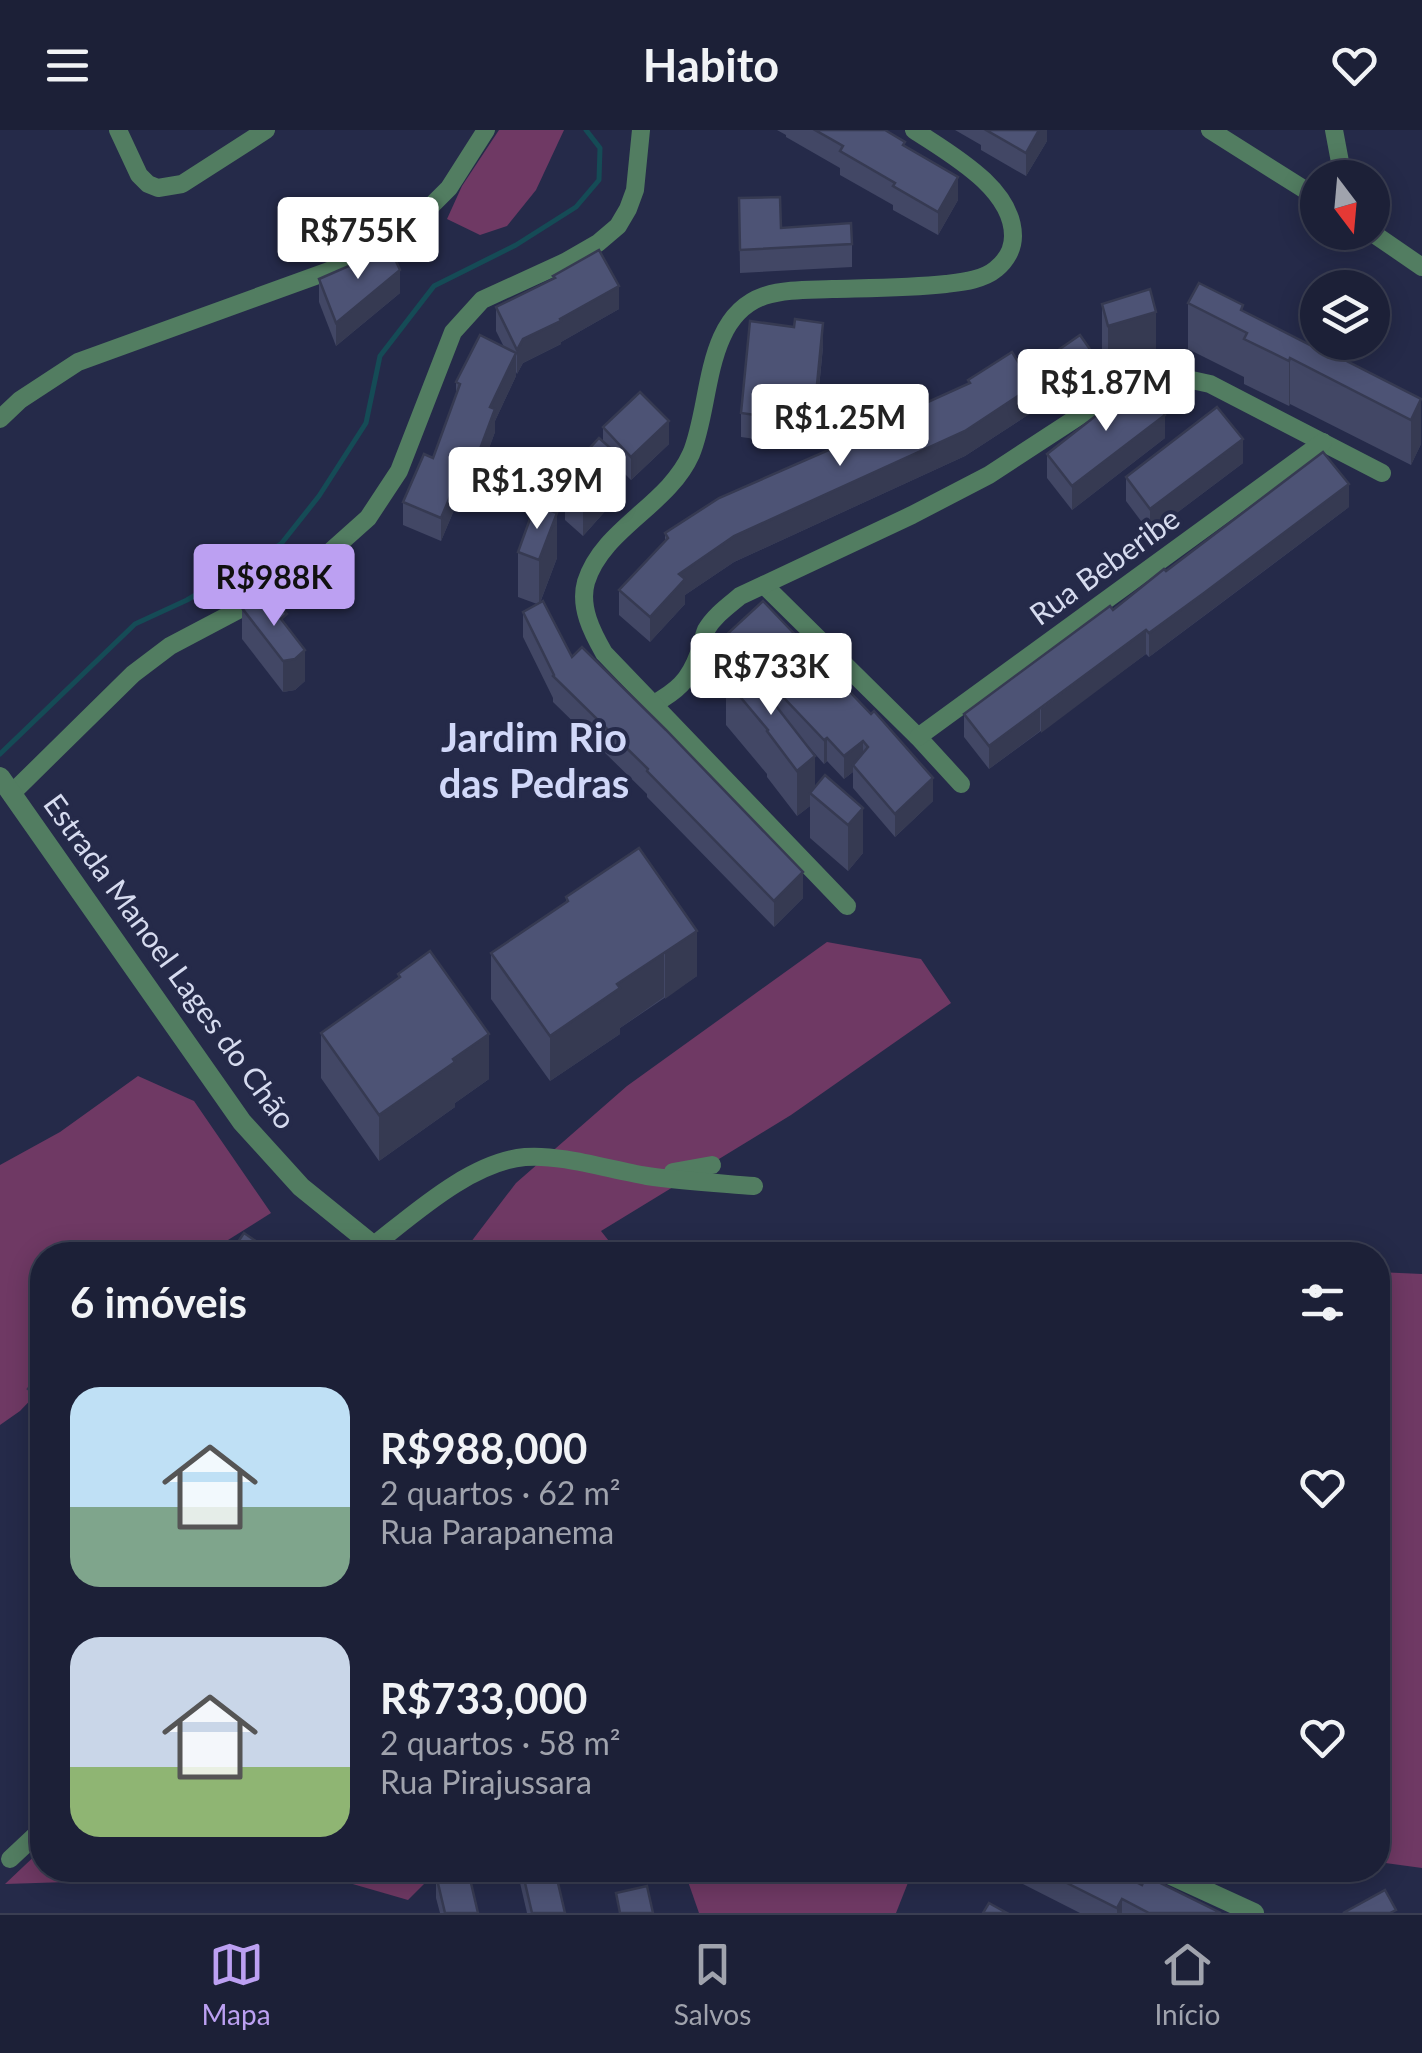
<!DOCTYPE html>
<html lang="pt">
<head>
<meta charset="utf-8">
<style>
	:root { --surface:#1c2037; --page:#25283f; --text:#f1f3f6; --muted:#a0a3ad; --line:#3a3e52; --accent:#bca0f2 }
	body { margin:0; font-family:Lato,sans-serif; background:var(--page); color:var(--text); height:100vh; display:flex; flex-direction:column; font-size:38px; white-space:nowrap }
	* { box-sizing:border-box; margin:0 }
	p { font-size:32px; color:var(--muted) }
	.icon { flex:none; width:55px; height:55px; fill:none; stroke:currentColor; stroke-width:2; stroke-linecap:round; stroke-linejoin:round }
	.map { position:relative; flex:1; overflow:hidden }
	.drawer { position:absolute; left:30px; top:1112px; width:1360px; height:640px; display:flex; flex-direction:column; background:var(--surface); border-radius:40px; box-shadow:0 5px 25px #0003,0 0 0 2px var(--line) }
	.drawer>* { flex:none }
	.needle { width:65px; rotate:164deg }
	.buttons { position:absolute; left:1300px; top:30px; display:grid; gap:20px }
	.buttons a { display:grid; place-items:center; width:90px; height:90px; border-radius:50%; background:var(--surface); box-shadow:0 5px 25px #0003,0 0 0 2px var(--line); font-size:50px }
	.price { position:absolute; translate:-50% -85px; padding:0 22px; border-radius:10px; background:#fff; color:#222; font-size:32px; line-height:65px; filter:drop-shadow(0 2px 5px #0008) }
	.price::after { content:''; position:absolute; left:50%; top:60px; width:30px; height:22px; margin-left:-15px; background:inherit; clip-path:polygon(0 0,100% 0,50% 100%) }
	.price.current { background:var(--accent); color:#111 }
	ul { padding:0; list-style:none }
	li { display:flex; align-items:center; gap:30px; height:250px; padding:0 40px }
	li span { display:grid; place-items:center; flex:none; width:280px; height:200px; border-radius:30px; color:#555 }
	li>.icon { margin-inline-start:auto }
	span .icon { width:120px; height:120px; fill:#fffc; stroke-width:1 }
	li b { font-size:42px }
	h2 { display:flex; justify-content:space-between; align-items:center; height:120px; padding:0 40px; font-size:42px }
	header { display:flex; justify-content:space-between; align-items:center; height:130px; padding:0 40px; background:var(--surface); font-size:45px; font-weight:700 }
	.dock { display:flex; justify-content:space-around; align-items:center; height:140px; border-top:2px solid var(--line); background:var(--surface); font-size:28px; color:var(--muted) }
	.dock a { display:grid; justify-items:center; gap:5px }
	.dock .current { color:var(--accent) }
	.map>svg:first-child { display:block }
</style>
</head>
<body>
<header><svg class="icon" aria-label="menu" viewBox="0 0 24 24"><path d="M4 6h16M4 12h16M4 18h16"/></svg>Habito<svg class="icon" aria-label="heart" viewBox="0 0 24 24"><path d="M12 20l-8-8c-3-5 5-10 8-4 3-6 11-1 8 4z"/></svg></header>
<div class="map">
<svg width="1422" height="1783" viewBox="0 0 1422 1783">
	<rect width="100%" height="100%" fill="#252a49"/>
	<g fill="#6f3964">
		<polygon points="499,0 564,0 536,60 507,96 480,105 447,89 462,56"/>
		<polygon points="827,812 921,829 951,873 791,985 601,1101 620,1125 461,1125 516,1053 627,956"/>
		<polygon points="138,946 194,971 271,1083 204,1125 42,1125 42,1258 20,1281 0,1295 0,1035 60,1002"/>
		<polygon points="945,1114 1064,1125 933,1125"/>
		<polygon points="1378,1142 1422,1144 1422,1738 1378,1732"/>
		<polygon points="42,1719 42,1740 438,1740 408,1770 318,1744 5,1754"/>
		<polygon points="684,1740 907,1740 911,1745 896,1783 699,1783"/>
	</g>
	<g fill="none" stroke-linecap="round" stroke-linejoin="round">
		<polyline stroke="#154b56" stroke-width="5" points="0,624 135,494 187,470 281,414 319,366 366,293 380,226 434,156 516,115 576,77 599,50 600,18 586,0"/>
		<g stroke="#527d61" stroke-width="18">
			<polyline points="118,0 139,45 148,54 158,58 182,54 266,0"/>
			<polyline points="1210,0 1318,68"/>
			<polyline points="1334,0 1343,48"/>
			<polyline points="1371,102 1422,137"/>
			<polyline points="0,289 20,270 78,232 329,141 374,116 421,86 449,58 486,0"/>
			<polyline points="764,455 918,607 961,654"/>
			<path d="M652 575C677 561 689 551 699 523 702 516 703 507 706 500 714 486 728 476 740 466L912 385 989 345 1113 264 1150 251 1178 247 1210 254 1382 343"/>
			<polyline points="918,607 1323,312"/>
			<polyline points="11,664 133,544 170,516 280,458 312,438 368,388 399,341 453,202 482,170 565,132 598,113 618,96 628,79 635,60 641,0"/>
			<path d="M847 776 604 523C592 502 579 477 586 452 603 398 668 376 691 324 712 275 703 187 764 166 786 159 810 160 832 159 870 158 908 158 946 154 962 152 983 150 996 139 1006 131 1013 119 1013 106 1013 58 950 24 914 0"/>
			<polyline points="673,1042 712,1035"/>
			<path d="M374 1115C415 1083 471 1032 525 1027 561 1024 610 1040 647 1046 682 1051 718 1053 754 1056"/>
			<polyline points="10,1729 42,1699"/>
		</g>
		<g stroke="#527d61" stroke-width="20">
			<polyline points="0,647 242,992 301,1057 385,1125"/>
			<polyline points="1160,1740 1254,1783"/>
		</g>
	</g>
	<g fill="#424765">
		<polygon points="777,0 885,0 905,16 958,70 938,105 893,80 893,75 840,45 840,38 786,7 786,5"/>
		<polygon points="955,0 1047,0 1047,11 1026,46 981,20 981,15"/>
		<polygon points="739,68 781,98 852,114 852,137 740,143"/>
		<polygon points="553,146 619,179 561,212 561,214 523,233 517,244 516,242 516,246 495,291 495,302 477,351 468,347 441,411 403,395 403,372 433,328 456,264 456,252 504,217 496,201 496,177 553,148"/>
		<polygon points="319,149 400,163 336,216 319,172"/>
		<polygon points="1188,173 1243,182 1421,269 1421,314 1411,335 1290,274 1289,276 1244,254 1244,247 1188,219"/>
		<polygon points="1102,174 1156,227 1108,242 1102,219"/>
		<polygon points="823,217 814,309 770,302 769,311 741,307 741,283"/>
		<polygon points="1025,243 1094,250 1052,278 1048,272 965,326 734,432 685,465 685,474 650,512 619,485 619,460 665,411 665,403 846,312 846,309 968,254 968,250"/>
		<polygon points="603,297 669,314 631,350 616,335 616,369 583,406 565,390 565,345 603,311"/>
		<polygon points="1165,308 1072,380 1047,348 1047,324"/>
		<polygon points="1243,333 1150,403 1126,371 1126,347"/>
		<polygon points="1349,377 1204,486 1149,527 1146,524 989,639 964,607 964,584 1166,441"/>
		<polygon points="518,422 557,428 540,473 572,527 803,768 774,797 647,667 647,664 553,572 553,568 523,507 523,482 537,474 518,467"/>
		<polygon points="763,471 933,671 895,707 853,658 853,642 844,649 827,631 824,634 808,616 815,656 825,645 863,723 848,741 810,708 810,676 797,686 767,647 767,644 726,595 726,550 736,542 725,530 725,506"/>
		<polygon points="242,478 287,496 305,551 295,560 283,562 242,509"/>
		<polygon points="639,718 697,846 620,898 620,904 550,951 491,869 491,823 566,772 566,767"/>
		<polygon points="398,844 489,949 455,973 455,977 379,1031 321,948 321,903 398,848"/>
		<polygon points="42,1239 42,1314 28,1305 28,1259"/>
		<polygon points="517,1740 555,1740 565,1783 527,1783"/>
		<polygon points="1007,1740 1112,1740 1142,1755 1221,1783 1080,1783 1015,1750 1015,1744"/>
		<polygon points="436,1745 478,1783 440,1783 436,1768"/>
	</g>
	<g fill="#363a52">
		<polygon points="1039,0 1047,0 1047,11 1026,46 1026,23"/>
		<polygon points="958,47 958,70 938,105 938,82"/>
		<polygon points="400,140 400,163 336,216 336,193"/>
		<polygon points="619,156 619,179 561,212 561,214 523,233 517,244 517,220 523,209"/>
		<polygon points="1156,182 1156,227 1108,242 1108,196"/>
		<polygon points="823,193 823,217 814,309 814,285"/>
		<polygon points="516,223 516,246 495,291 495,302 477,351 477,327 490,277"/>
		<polygon points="1094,225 1094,250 1052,278 1052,253"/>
		<polygon points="1290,228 1290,274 1289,276 1289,231"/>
		<polygon points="1048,246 1048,272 965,326 734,432 685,465 685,474 650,512 650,487 679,444 734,406"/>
		<polygon points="1421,269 1421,314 1411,335 1411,290"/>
		<polygon points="1165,285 1165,308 1072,380 1072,356"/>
		<polygon points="669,291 669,314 631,350 631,327"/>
		<polygon points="1243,309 1243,333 1150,403 1150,379"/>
		<polygon points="616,323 616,369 583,406 583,360"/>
		<polygon points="468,324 468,347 441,411 441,388"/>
		<polygon points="1349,354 1349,377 1149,527 1149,503"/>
		<polygon points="557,383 557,428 539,475 539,430"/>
		<polygon points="1146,500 1146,524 1041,603 1041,579"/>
		<polygon points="305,520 305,551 295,560 283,562 283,531"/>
		<polygon points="1040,578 1040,601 989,639 989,616"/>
		<polygon points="827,608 827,631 824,634 824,610"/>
		<polygon points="863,611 863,635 853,635 853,642 844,649 844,626"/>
		<polygon points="815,626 815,668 810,663 810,676 797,686 797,641"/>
		<polygon points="933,648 933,671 895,707 895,684"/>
		<polygon points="863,678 863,723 848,741 848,695"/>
		<polygon points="803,742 803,768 774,797 774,771"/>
		<polygon points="697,801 697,846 665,869 665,823"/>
		<polygon points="664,822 664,867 620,898 620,904 550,951 550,906 617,854"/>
		<polygon points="489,904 489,949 455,973 455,977 379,1031 379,985"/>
		<polygon points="1122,1769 1122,1783 1117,1783 1117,1778"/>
	</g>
	<g fill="#4d5375" stroke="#363a52" stroke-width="2.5">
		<polygon points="815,0 885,0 905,12 903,15 958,47 938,82 893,56 895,53 840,21 843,16"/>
		<polygon points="986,0 1039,0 1026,23"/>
		<polygon points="780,67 781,98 851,93 852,114 740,120 739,68"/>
		<polygon points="390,118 400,140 336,193 319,149"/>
		<polygon points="599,120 619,156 560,189 561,191 523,209 517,220 496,177 555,148 553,146"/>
		<polygon points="1199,153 1243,175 1241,180 1318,219 1319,217 1421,269 1411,290 1290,228 1289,231 1244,209 1247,203 1188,173"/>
		<polygon points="1150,159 1156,182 1108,196 1102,174"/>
		<polygon points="795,189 823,193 814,285 770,279 769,287 741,283 750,191 794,197"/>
		<polygon points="480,205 516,223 490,277 495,279 477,327 468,324 441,388 403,372 424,324 433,328 460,254 456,252"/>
		<polygon points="1080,205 1094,225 1052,253 1048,246 965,301 734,406 679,444 685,449 650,487 619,460 668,408 665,403 719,368 847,312 846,309 970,253 968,250 1012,222 1025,243"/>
		<polygon points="1139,252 1165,285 1072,356 1047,324 1121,266 1124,271 1123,265"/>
		<polygon points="640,262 669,291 631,327 603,297"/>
		<polygon points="1217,277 1243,309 1150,379 1126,347"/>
		<polygon points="599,308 616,323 583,360 565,345"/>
		<polygon points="1323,322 1349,354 1204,463 1149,503 1146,500 989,616 964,584 1110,476 1113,480 1164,439 1166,441"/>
		<polygon points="535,375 557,383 539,430 518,422"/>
		<polygon points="262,466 273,478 279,476 287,484 281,489 305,520 295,529 283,531 242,478"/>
		<polygon points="543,471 572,527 582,517 666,600 803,742 774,771 647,641 648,639 553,546 554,545 523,482"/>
		<polygon points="763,471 871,584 874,581 933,648 895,684 853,635 868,617 863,611 844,626 827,608 824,610 725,506"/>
		<polygon points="744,535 815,626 797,641 767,601 768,600 726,550"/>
		<polygon points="825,645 863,678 848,695 810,663"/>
		<polygon points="639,718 697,801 617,854 620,858 550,906 491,823 568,771 566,767"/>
		<polygon points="430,821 489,904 453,929 455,932 379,985 321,903 400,847 398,844"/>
		<polygon points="244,1103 276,1125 229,1125"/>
		<polygon points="42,1239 42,1269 28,1259"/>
		<polygon points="468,1740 478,1783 445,1783 436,1745 451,1741"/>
		<polygon points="522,1740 555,1740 565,1783 532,1783"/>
		<polygon points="1041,1740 1112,1740 1142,1755 1146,1746 1221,1783 1149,1783 1122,1769 1117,1778"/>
		<polygon points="647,1756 653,1783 620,1783 616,1763"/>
		<polygon points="1385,1760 1396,1780 1390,1783 1343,1783"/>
		<polygon points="989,1773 1007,1783 983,1783"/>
	</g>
	<g text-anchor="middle" stroke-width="8" stroke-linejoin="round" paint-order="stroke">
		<g font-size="30" fill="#d6dbef" stroke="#252a49">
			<text transform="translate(1105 437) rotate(-36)" y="10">Rua Beberibe</text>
			<text transform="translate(169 832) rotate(54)" y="10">Estrada Manoel Lages do Chão</text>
		</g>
		<g font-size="40" font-weight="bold" fill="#d1d8f9" stroke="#252a49">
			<text x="534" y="622">Jardim Rio<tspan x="534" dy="46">das Pedras</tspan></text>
		</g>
	</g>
</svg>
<div class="buttons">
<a><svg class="needle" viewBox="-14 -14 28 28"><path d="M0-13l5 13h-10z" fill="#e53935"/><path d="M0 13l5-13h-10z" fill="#a0a3ad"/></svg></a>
<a><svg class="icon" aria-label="layers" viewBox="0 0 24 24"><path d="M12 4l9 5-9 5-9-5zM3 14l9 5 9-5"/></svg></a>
</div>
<b class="price" style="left:358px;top:152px">R$755K</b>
<b class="price" style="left:1106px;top:304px">R$1.87M</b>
<b class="price" style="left:840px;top:339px">R$1.25M</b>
<b class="price" style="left:537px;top:402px">R$1.39M</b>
<b class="price current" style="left:274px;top:499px">R$988K</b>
<b class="price" style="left:771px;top:588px">R$733K</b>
<section class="drawer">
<h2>6 imóveis<svg class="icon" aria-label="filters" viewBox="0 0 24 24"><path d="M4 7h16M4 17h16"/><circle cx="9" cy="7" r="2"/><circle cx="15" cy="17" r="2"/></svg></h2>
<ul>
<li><span style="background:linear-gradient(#bfe0f5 60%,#7fa58c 0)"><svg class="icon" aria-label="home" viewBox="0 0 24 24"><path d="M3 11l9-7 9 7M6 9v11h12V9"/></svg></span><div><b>R$988,000</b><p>2 quartos · 62 m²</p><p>Rua Parapanema</p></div><svg class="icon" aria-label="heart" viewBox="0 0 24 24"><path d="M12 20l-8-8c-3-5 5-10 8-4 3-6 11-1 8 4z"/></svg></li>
<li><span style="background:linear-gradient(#c9d6e8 65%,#8fb573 0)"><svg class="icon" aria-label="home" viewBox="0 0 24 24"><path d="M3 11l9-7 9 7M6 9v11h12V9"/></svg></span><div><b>R$733,000</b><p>2 quartos · 58 m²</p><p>Rua Pirajussara</p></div><svg class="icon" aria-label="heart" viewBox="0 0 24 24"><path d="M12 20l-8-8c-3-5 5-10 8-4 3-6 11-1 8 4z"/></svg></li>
</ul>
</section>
</div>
<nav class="dock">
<a class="current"><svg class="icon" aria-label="map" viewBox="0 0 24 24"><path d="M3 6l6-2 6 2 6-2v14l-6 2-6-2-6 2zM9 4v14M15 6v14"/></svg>Mapa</a>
<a><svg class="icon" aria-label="saved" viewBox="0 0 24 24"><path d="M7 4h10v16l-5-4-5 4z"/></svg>Salvos</a>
<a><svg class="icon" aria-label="home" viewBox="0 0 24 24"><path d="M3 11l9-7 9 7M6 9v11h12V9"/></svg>Início</a>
</nav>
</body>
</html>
